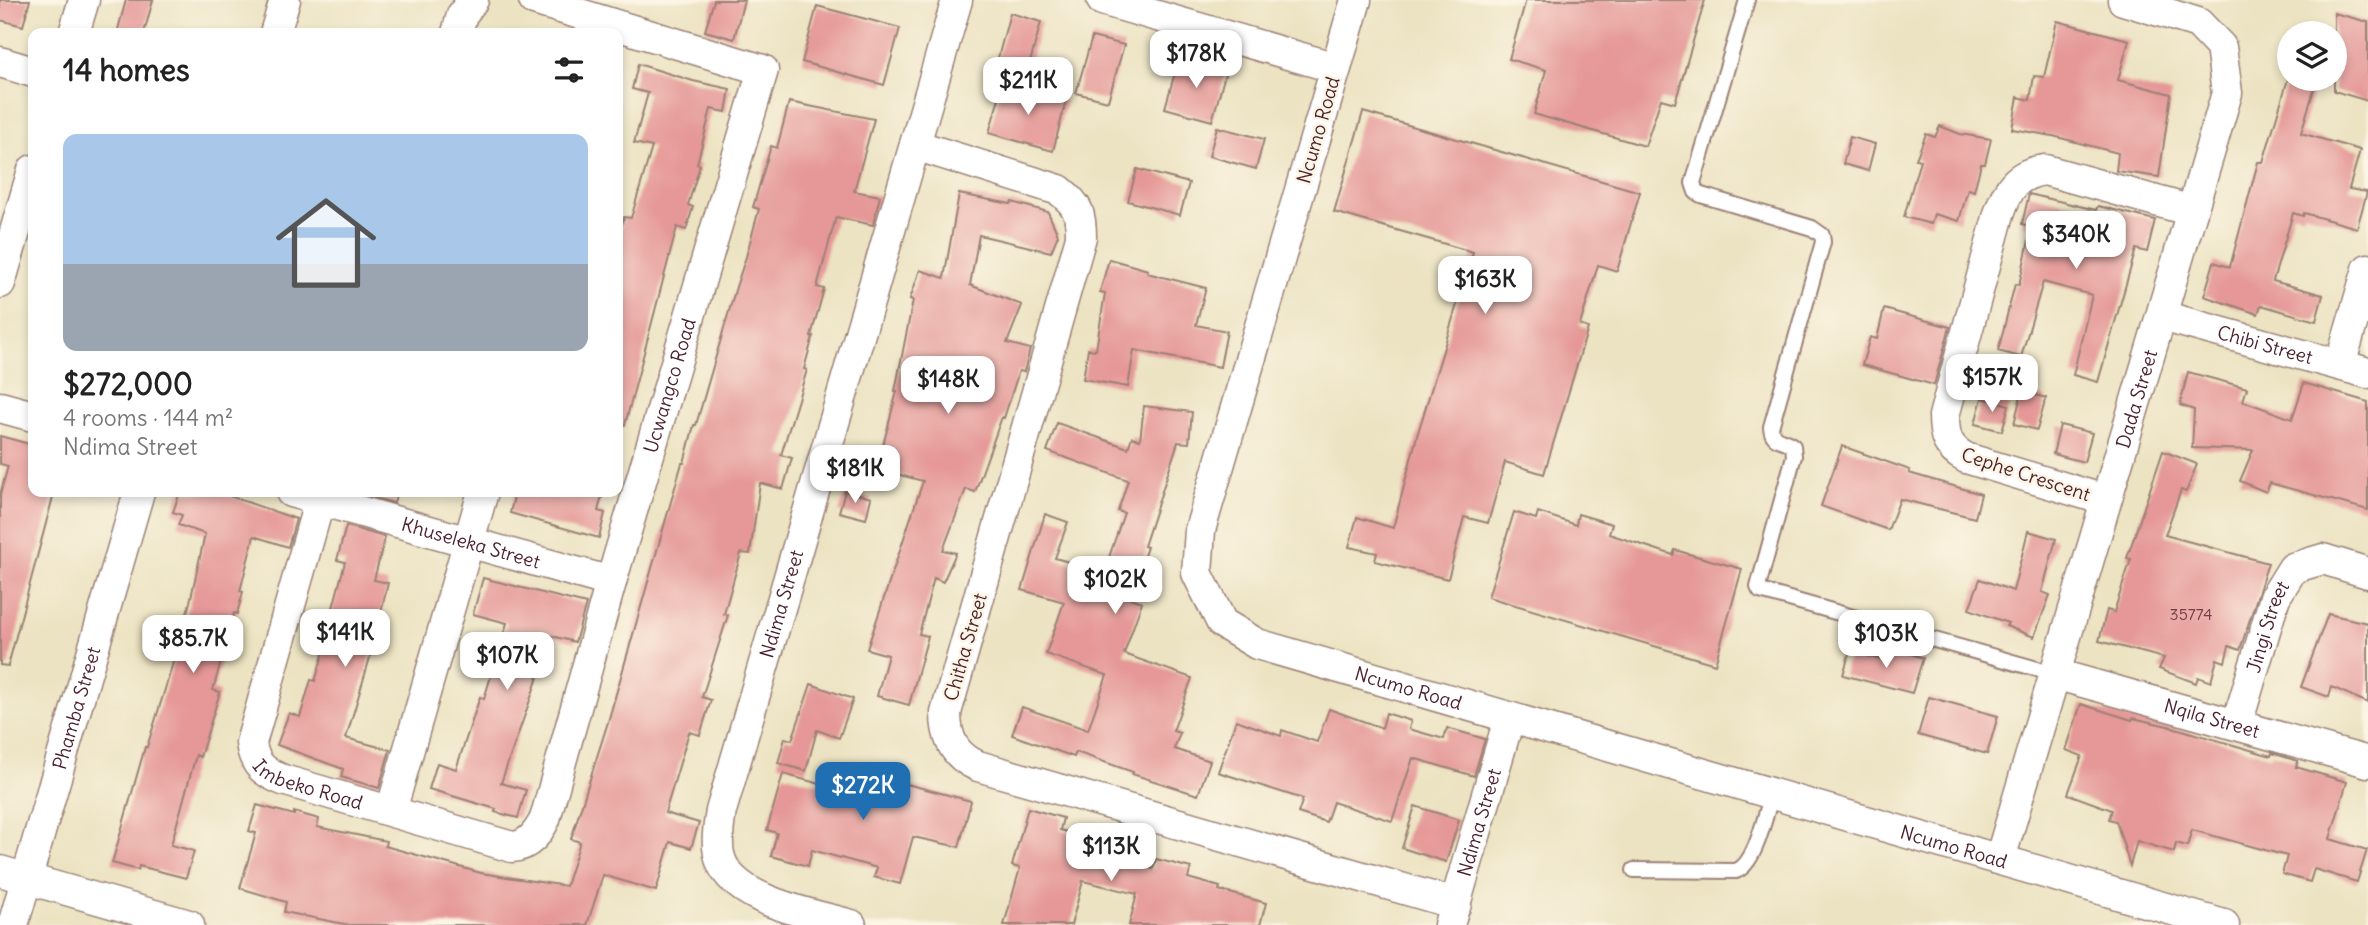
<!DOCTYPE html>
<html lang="en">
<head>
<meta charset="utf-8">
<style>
	:root { --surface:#fff; --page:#f2f2f2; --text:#222; --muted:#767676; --accent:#1f6fb2 }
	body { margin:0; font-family:Delius,sans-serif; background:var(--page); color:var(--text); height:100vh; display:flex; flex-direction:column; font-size:26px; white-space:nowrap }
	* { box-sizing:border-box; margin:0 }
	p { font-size:23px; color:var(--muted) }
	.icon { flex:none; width:38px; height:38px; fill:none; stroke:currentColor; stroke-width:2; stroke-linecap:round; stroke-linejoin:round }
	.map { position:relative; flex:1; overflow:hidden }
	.panel { position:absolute; left:28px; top:28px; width:595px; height:469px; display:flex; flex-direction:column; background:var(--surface); border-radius:14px; box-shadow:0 4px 10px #0003 }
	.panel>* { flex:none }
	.fabs { position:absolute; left:2277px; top:21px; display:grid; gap:14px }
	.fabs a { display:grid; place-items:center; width:70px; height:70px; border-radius:50%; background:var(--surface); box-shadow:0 4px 10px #0003; font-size:35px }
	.price { position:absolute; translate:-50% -60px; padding:0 16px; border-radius:14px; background:#fff; color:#222; font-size:23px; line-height:46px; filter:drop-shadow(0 2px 4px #0008) }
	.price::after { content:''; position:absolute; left:50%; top:42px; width:21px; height:16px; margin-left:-10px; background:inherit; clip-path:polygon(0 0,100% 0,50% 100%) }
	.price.selected { background:var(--accent); color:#fff }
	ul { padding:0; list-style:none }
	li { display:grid; align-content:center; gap:14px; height:371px; padding:0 35px }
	li span { display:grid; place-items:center; height:217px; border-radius:14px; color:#555 }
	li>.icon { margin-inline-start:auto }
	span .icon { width:126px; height:126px; fill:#fffc; stroke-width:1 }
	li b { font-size:30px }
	h2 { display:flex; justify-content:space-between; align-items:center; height:84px; padding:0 35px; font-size:30px }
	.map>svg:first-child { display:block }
</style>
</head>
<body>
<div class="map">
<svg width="2368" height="925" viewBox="0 0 2368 925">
	<rect width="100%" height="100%" fill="#fcf5e5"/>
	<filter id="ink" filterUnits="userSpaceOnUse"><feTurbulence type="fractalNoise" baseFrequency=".0143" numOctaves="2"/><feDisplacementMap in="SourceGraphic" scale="14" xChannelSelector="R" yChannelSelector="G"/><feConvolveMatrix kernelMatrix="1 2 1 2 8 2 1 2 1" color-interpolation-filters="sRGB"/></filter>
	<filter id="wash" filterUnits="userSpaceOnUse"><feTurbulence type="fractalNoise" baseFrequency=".00686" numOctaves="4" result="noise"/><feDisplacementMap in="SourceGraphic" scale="28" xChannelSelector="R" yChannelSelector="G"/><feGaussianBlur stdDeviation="1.57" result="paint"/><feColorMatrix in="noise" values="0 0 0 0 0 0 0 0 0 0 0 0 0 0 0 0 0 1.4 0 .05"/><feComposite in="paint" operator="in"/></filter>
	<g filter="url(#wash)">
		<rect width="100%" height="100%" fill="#ece3c2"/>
		<g id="blocks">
			<g fill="#e59897">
				<polygon points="0,0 30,0 23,26 0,20"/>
				<polygon points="126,0 153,0 144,33 117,33"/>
				<polygon points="714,0 744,0 734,39 705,31"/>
				<polygon points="1526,0 1705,0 1675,103 1661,99 1645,146 1534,114 1546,70 1509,59"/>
				<polygon points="817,6 900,28 884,85 802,62"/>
				<polygon points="1010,13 1041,22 1025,81 994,73"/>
				<polygon points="2334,13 2368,22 2368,101 2334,91"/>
				<polygon points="2057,21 2129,40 2118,80 2171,94 2159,177 2116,171 2118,153 2053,136 2012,129 2018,97 2030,100 2034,76 2044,77"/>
				<polygon points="1092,37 1124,45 1108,101 1076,93"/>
				<polygon points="1179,58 1226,71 1212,121 1165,108"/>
				<polygon points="638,64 693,81 730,89 726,112 711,109 697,164 700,165 688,205 693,207 686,230 677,227 625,425 618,424 618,240 624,217 631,218 652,147 634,143 648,93 632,89"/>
				<polygon points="2288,79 2317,79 2301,133 2360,150 2349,189 2367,192 2357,228 2304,213 2303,216 2293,213 2273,281 2323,295 2316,321 2261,305 2258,314 2204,296 2214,262 2230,267 2258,162 2263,162"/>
				<polygon points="1003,84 1066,101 1053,151 989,133"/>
				<polygon points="789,102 874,119 854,191 880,196 873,225 836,217 817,287 824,289 811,336 813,336 804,369 807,370 781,455 792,458 783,489 760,483 750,554 741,553 724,614 728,615 702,697 711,700 700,735 689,732 665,813 699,823 691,848 670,842 656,891 603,875 587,925 349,925 284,912 286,902 240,888 256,833 249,831 257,805 294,815 294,812 319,819 317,827 386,841 385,846 481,873 566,886 580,842 571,839 608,722 682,463 684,463 694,425 696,425 736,287 746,257 759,209 753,207 771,146 777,148"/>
				<polygon points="1363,112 1640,192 1617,271 1598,265 1580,325 1588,328 1544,474 1505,462 1488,523 1464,517 1448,579 1375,561 1377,553 1349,547 1357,517 1393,528 1417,436 1473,252 1334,212"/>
				<polygon points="1940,126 1960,134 1991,139 1985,164 1981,164 1974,191 1968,189 1959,221 1934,214 1931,224 1904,217 1920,160 1916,159 1926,134 1935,137"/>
				<polygon points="1217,127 1264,139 1256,169 1209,156"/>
				<polygon points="1850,137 1875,144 1868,171 1843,164"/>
				<polygon points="1137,169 1189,183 1180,215 1128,201"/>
				<polygon points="959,194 1011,204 1012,202 1048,212 1058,235 1051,252 979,235 970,285 1022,305 1007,343 1030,349 1024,372 1019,371 1004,418 1002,417 975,492 966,489 943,550 956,553 943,582 934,578 919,634 928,636 909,705 877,696 888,655 867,649 923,481 877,469 897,391 895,391 913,300 910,299 920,270 944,278"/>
				<polygon points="2029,194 2096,210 2098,206 2155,220 2147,252 2136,249 2098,382 2073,375 2092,295 2043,282 2021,357 1998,351 2015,284 2019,285 2032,227 2022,224"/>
				<polygon points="1109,259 1148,270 1147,273 1206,288 1196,325 1227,331 1220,367 1134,350 1128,387 1083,379 1088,349 1096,350 1105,293 1100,292"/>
				<polygon points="1884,309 1950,327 1934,385 1862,365 1870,337 1877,339"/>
				<polygon points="2188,372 2247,388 2243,401 2292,419 2304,383 2368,402 2368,510 2270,483 2266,492 2240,481 2253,450 2192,448 2194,410 2180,405"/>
				<polygon points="2022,391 2046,398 2037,430 2014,424"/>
				<polygon points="1982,398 2009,405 2002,431 1975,424"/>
				<polygon points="1144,406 1192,412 1189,443 1178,442 1144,546 1147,547 1130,598 1142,602 1124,654 1192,678 1173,731 1180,733 1174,749 1210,761 1198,795 1132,774 1133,772 1076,752 1074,757 1012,735 1022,707 1088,730 1107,675 1046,654 1064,602 1022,590 1045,514 1068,522 1055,558 1104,572 1124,513 1118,511 1128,480 1047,451 1057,423 1128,448 1132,437 1140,440"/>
				<polygon points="2060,425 2092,433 2084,462 2053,454"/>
				<polygon points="0,436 33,445 33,492 54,493 8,666 0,665 0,495 8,466 0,464"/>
				<polygon points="1842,446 1910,470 1909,473 1981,494 1975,518 1900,499 1888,530 1821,506"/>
				<polygon points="2163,451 2197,464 2186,492 2181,490 2165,535 2268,563 2240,650 2229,646 2225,662 2217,659 2211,682 2198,677 2196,683 2159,669 2164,658 2099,641 2107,610 2114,612 2131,559 2127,558"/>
				<polygon points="845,491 871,498 866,519 839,512"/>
				<polygon points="180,492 218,492 296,519 288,547 254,536 240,591 243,592 237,614 234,613 213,690 220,692 200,757 196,755 171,845 194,851 186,878 139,866 138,870 112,863 145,747 147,747 170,673 190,602 205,534 178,525 182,515 173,512"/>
				<polygon points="355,492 397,492 394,503"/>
				<polygon points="515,492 603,492 598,511 605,513 599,538 510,513"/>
				<polygon points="1514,512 1536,519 1538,512 1576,525 1578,514 1612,524 1609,534 1673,555 1675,550 1742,569 1715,664 1488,597"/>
				<polygon points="346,526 385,537 374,580 388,583 369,661 346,738 390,750 379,788 341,777 343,769 277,745 289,713 300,717 311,680 315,681 329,635 326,635 345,562 337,560"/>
				<polygon points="2028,531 2056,539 2042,592 2050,595 2034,637 2006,626 2008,623 1969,609 1980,579 2013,591"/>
				<polygon points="483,578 586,604 575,642 548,635 537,680 501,783 526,790 518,818 495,812 496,809 429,789 437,763 456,769 480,697 484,699 507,623 473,614"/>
				<polygon points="2328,614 2368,623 2368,703 2332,687 2329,697 2301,687"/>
				<polygon points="1894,648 1923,658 1912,693 1843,675 1850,651 1889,662"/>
				<polygon points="811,684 853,699 839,738 817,730 806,771 778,763 785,738 792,740"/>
				<polygon points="1929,697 1998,716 1987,754 1918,735"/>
				<polygon points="2081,704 2132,720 2133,718 2172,727 2271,756 2272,753 2298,761 2296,767 2347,782 2330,839 2367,850 2357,882 2314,869 2310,882 2282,874 2287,856 2192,830 2187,846 2176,843 2174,852 2137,841 2130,866 2116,821 2109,819 2112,810 2068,794 2082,756 2066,750"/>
				<polygon points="1329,709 1382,728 1386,713 1411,721 1409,729 1444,739 1447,728 1485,739 1474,776 1413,758 1392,821 1333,802 1326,822 1298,813 1303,799 1218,772 1236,720 1281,736 1282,730 1317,742"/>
				<polygon points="865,773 971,801 959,847 913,837 900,884 874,877 877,868 812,850 808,866 771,856 777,833 767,830 783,774 858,794"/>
				<polygon points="1415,806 1459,820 1446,862 1402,848"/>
				<polygon points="1028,808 1063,818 1060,830 1101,841 1097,854 1153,869 1156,859 1191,868 1188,878 1220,887 1219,890 1266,903 1260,925 1129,925 1137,894 1083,881 1071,925 1004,925 1020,868 1012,866"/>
			</g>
		</g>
	</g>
	<g filter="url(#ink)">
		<use href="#blocks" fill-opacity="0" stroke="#9b8176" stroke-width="2"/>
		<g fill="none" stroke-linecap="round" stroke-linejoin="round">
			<g stroke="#9b8176" stroke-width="18">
				<g id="service">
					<path d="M1747 0 1693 183 1696 192 1701 195 1812 228 1822 235 1823 242 1771 427C1772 443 1784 438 1793 446L1794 456 1758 587 1760 591 1775 595 2055 674"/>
					<path d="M1634 870 1736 871C1756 864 1765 815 1772 794"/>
				</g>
			</g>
			<g stroke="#9b8176" stroke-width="33">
				<g id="minor">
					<polyline points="1102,0 1336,68"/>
					<path id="s1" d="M1356 0 1200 530 1197 573 1222 623 1257 644 2224 925"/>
					<polyline points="74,33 84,0"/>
					<polyline points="275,33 285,0"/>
					<polyline points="457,33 462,15 473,0"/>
					<polyline points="0,62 33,72"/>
					<path d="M915 145 1059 190C1078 205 1081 213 1081 237L946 713C946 738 954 756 978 766L1456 904"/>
					<polyline points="0,283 33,170"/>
					<path id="s2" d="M2162 316 2368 373"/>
					<polyline points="2340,365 2368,269"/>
					<polyline points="0,407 33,416"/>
					<path id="s3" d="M291 492 611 582"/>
					<path id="s4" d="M322 492 251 743C254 764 263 772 283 780L512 847C529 846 538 833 545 819L611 582 763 70 534 0"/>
					<path d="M2105 500 1966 458C1947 448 1944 436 1944 416L1999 214C2007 189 2017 173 2045 170L2192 211"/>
					<path id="s5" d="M2055 674 2368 762"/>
					<path id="s6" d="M2237 724 2275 597 2293 568 2323 559 2368 573"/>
					<polyline points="391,811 483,492"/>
					<path id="s7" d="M2000 859 2227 93 2221 47 2198 23 2123 0"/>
					<polyline points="0,871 189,925"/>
					<path id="s8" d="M13 925 139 492"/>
					<path id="s9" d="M851 925C813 914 728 901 719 854 716 840 719 824 721 811L957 0"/>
					<path id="s10" d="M1449 925 1509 719"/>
				</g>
			</g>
			<use href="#service" stroke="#fff" stroke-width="14"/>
			<use href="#minor" stroke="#fff" stroke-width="30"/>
		</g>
	</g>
	<g text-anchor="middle" stroke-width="5" stroke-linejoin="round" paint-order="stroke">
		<g font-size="16" fill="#713d46">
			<text x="2191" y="620">35774</text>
		</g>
		<g font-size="19" fill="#4a1f2b" stroke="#fcf5e5">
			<text transform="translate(1318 130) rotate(-74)" y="7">Ncumo Road</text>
			<text dy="7" stroke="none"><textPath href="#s2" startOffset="107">Chibi Street</textPath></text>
			<text dy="7" stroke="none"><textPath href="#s4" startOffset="1048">Ucwangco Road</textPath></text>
			<text dy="7" stroke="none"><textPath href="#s7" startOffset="480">Dada Street</textPath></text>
			<text transform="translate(2026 474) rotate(18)" y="7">Cephe Crescent</text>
			<text dy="7" stroke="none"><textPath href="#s3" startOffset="187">Khuseleka Street</textPath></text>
			<text dy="7" stroke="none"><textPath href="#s9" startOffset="416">Ndima Street</textPath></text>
			<text dy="7" stroke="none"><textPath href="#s6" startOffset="102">Jingi Street</textPath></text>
			<text transform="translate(965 647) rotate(-74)" y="7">Chitha Street</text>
			<text dy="7" stroke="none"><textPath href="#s1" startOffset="850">Ncumo Road</textPath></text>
			<text dy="7" stroke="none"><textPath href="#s8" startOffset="226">Phamba Street</textPath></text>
			<text dy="7" stroke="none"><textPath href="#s5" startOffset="163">Nqila Street</textPath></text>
			<text dy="7" stroke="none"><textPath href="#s4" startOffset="338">Imbeko Road</textPath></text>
			<text dy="7" stroke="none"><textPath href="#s10" startOffset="107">Ndima Street</textPath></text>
			<text dy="7" stroke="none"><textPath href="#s1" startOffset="1418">Ncumo Road</textPath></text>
		</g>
	</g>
</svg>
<div class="fabs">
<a><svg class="icon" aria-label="layers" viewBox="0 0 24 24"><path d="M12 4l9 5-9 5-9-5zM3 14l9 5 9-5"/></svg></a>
</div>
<b class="price" style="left:1196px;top:90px">$178K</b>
<b class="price" style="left:1028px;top:117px">$211K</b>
<b class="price" style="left:2076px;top:271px">$340K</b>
<b class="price" style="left:1485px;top:316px">$163K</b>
<b class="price" style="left:1992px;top:414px">$157K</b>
<b class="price" style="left:948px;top:416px">$148K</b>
<b class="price" style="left:855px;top:505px">$181K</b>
<b class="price" style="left:1115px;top:616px">$102K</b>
<b class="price" style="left:345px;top:669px">$141K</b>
<b class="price" style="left:1886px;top:670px">$103K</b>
<b class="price" style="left:193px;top:675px">$85.7K</b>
<b class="price" style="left:507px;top:692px">$107K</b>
<b class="price selected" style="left:863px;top:822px">$272K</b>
<b class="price" style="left:1111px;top:883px">$113K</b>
<section class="panel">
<h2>14 homes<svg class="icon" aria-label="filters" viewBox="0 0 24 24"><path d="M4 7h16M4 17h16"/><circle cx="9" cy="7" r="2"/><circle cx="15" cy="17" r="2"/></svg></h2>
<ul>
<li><span style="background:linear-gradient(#a9c7e8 60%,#9aa5b1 0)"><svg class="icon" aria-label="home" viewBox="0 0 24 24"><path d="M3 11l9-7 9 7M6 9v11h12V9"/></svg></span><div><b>$272,000</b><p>4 rooms · 144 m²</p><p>Ndima Street</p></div></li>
</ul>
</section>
</div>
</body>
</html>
